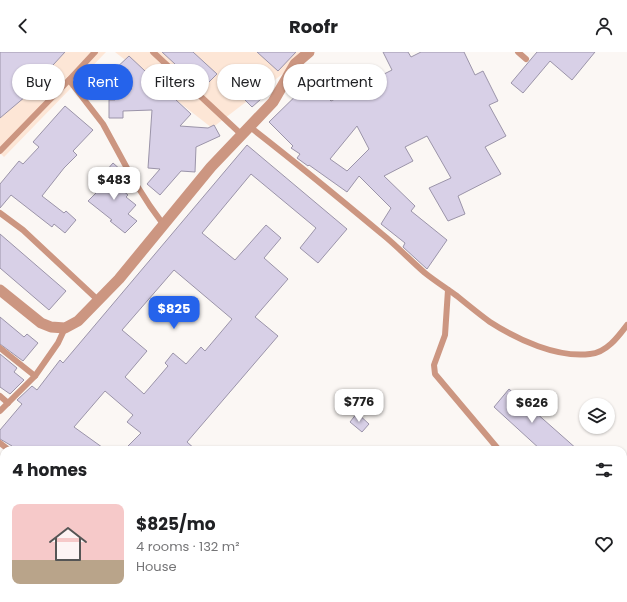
<!DOCTYPE html>
<html lang="en">
<head>
<meta charset="utf-8">
<style>
	:root { --surface:#fff; --page:#f6f6f6; --text:#202124; --muted:#757577; --line:#e0e0e0; --accent:#2563eb }
	body { margin:0; font-family:Poppins,sans-serif; background:var(--page); color:var(--text); height:100vh; display:flex; flex-direction:column; font-size:15px; white-space:nowrap }
	* { box-sizing:border-box; margin:0 }
	p { font-size:13px; color:var(--muted) }
	.icon { flex:none; width:22px; height:22px; fill:none; stroke:currentColor; stroke-width:2; stroke-linecap:round; stroke-linejoin:round }
	.map { position:relative; flex:1; overflow:hidden }
	.drawer { position:absolute; left:0px; top:394px; width:627px; height:156px; display:flex; flex-direction:column; background:var(--surface); border-radius:12px 12px 0 0; box-shadow:0 1px 3px #0004 }
	.drawer>* { flex:none }
	.hud { position:absolute; left:12px; top:12px; width:400px; height:36px; display:flex; gap:8px }
	.controls { position:absolute; left:579px; top:346px; display:grid; gap:8px }
	.controls a { display:grid; place-items:center; width:36px; height:36px; border-radius:50%; background:var(--surface); box-shadow:0 1px 3px #0004; font-size:20px }
	.price { position:absolute; translate:-50% -34px; padding:0 9px; border-radius:8px; background:#fff; color:#222; font-size:13px; line-height:26px; filter:drop-shadow(0 1px 2px #0008) }
	.price::after { content:''; position:absolute; left:50%; top:24px; width:12px; height:9px; margin-left:-6px; background:inherit; clip-path:polygon(0 0,100% 0,50% 100%) }
	.price.selected { background:var(--accent); color:#fff }
	ul { padding:0; list-style:none }
	li { display:flex; align-items:center; gap:12px; height:100px; padding:0 12px }
	li+li { border-top:1px solid var(--line) }
	li span { display:grid; place-items:center; flex:none; width:112px; height:80px; border-radius:8px; color:#555 }
	li>.icon { margin-inline-start:auto }
	span .icon { width:48px; height:48px; fill:#fffc; stroke-width:1 }
	li b { font-size:17px }
	h2 { display:flex; justify-content:space-between; align-items:center; height:48px; padding:0 12px; font-size:17px }
	.chip { padding:0 14px; border-radius:18px; background:var(--surface); box-shadow:0 1px 3px #0004; font-size:14px; line-height:36px }
	.chip.selected { background:var(--accent); color:#fff }
	header { display:flex; justify-content:space-between; align-items:center; height:52px; padding:0 12px; background:var(--surface); font-size:18px; font-weight:700 }
	.map>svg:first-child { display:block }
</style>
</head>
<body>
<header><svg class="icon" aria-label="back" viewBox="0 0 24 24"><path d="M15 5l-7 7 7 7"/></svg>Roofr<svg class="icon" aria-label="person" viewBox="0 0 24 24"><circle cx="12" cy="8" r="4"/><path d="M4 21q1-7 8-7t8 7"/></svg></header>
<div class="map">
<svg width="627" height="550" viewBox="0 0 627 550">
	<rect width="100%" height="100%" fill="#fbf7f4"/>
	<g fill="#fde6d6">
		<polygon points="0,0 106,0 4,105 0,101"/>
		<polygon points="115,0 304,0 293,14 212,76"/>
	</g>
	<g fill="#d8d0e7" stroke="#9b94a9" fill-rule="evenodd">
		<polygon points="0,0 65,0 42,25 46,30 35,42 32,39 0,66"/>
		<polygon points="162,0 193,0 217,22 202,37"/>
		<polygon points="257,0 296,0 278,19"/>
		<path d="M383 0H408L411 5 421 0H464L475 23 483 19 498 49 489 53 506 84 485 95 501 122 458 144 465 162 448 169 429 136 451 126 427 84 405 95 413 109 384 124 415 154 411 159 447 188 427 217 403 195 405 191 381 172 391 156 359 124 347 140 309 113 308 114 297 106 300 102 291 96 293 94 269 70 311 29 331 49 392 18ZM357 74 369 97 347 119 330 107Z"/>
		<polygon points="537,0 595,0 572,28 550,9 523,41 511,31"/>
		<polygon points="129,4 191,62 180,74 208,76 214,73 220,84 196,95 195,120 181,119 160,143 147,132 160,117 148,116 152,58 123,59 123,66 109,66 109,48 115,48 115,37 132,37 113,19"/>
		<polygon points="260,31 269,40 252,55 243,46"/>
		<polygon points="65,54 93,78 73,99 77,103 64,116 42,144 64,161 66,159 76,168 65,181 54,172 52,175 11,143 0,156 0,132 19,109 23,112 39,95 33,90"/>
		<path d="M247 93 347 177 318 211 300 196 316 176 251 122 202 181 235 208 266 173 281 186 264 206 288 227 255 265 278 284 187 390 196 398H124L141 381 127 370 133 363 105 339 74 375 106 398H13L12 394 0 387V378L22 352 17 348 32 334 37 338 60 308 63 311ZM174 218 232 267 205 299 201 295 186 312 173 301 165 311 168 314 144 342 125 325 147 299 122 278Z"/>
		<polygon points="113,111 122,119 113,130 128,143 126,145 136,153 128,162 137,169 125,181 110,169 112,168 88,149 105,132 99,127"/>
		<polygon points="0,182 66,239 49,258 0,216"/>
		<polygon points="0,265 24,285 27,282 38,291 23,309 0,292"/>
		<polygon points="0,302 17,316 14,320 24,328 10,342 0,335"/>
		<polygon points="509,337 578,398 541,398 494,355"/>
		<polygon points="357,361 369,372 362,380 350,370"/>
	</g>
	<g fill="none" stroke-linecap="round" stroke-linejoin="round">
		<polyline stroke="#827d79" stroke-width="2.5" stroke-dasharray="4 2" stroke-linecap="butt" points="623,469 627,465"/>
		<g stroke="#cc9681" stroke-width="6">
			<polyline points="153,0 242,83"/>
			<polyline points="518,0 526,7"/>
			<polyline points="69,28 103,72 134,129 150,154 163,172"/>
			<path d="M250 75C295 110 339 146 382 182 397 194 410 208 425 221 435 229 446 236 457 244 468 253 479 262 490 270 518 288 557 306 590 302 606 301 618 285 627 273"/>
			<polyline points="0,99 69,28 95,0"/>
			<polyline points="0,161 23,178 99,249"/>
			<polyline points="448,238 445,283 434,313 435,322 499,398"/>
			<polyline points="0,296 35,324"/>
			<polyline points="0,344 8,351"/>
			<polyline points="0,359 35,324 58,291 65,276"/>
			<polyline points="0,391 9,398"/>
			<polyline points="0,464 4,460"/>
			<polyline points="0,543 7,550"/>
			<polyline points="606,546 610,550"/>
			<polyline points="55,550 56,546"/>
		</g>
		<polyline stroke="#cc9681" stroke-width="11" points="0,238 41,271 51,275 65,276 78,269 119,227 211,115 273,50 295,12 309,0"/>
	</g>
</svg>
<div class="controls">
<a><svg class="icon" aria-label="layers" viewBox="0 0 24 24"><path d="M12 4l9 5-9 5-9-5zM3 14l9 5 9-5"/></svg></a>
</div>
<b class="price" style="left:114px;top:149px">$483</b>
<b class="price selected" style="left:174px;top:278px">$825</b>
<b class="price" style="left:359px;top:371px">$776</b>
<b class="price" style="left:532px;top:372px">$626</b>
<div class="hud">
<a class="chip">Buy</a>
<a class="chip selected">Rent</a>
<a class="chip">Filters</a>
<a class="chip">New</a>
<a class="chip">Apartment</a>
</div>
<section class="drawer">
<h2>4 homes<svg class="icon" aria-label="filters" viewBox="0 0 24 24"><path d="M4 7h16M4 17h16"/><circle cx="9" cy="7" r="2"/><circle cx="15" cy="17" r="2"/></svg></h2>
<ul>
<li><span style="background:linear-gradient(#f6c9c9 70%,#b9a48a 0)"><svg class="icon" aria-label="home" viewBox="0 0 24 24"><path d="M3 11l9-7 9 7M6 9v11h12V9"/></svg></span><div><b>$825/mo</b><p>4 rooms · 132 m²</p><p>House</p></div><svg class="icon" aria-label="heart" viewBox="0 0 24 24"><path d="M12 20l-8-8c-3-5 5-10 8-4 3-6 11-1 8 4z"/></svg></li>
</ul>
</section>
</div>
</body>
</html>
